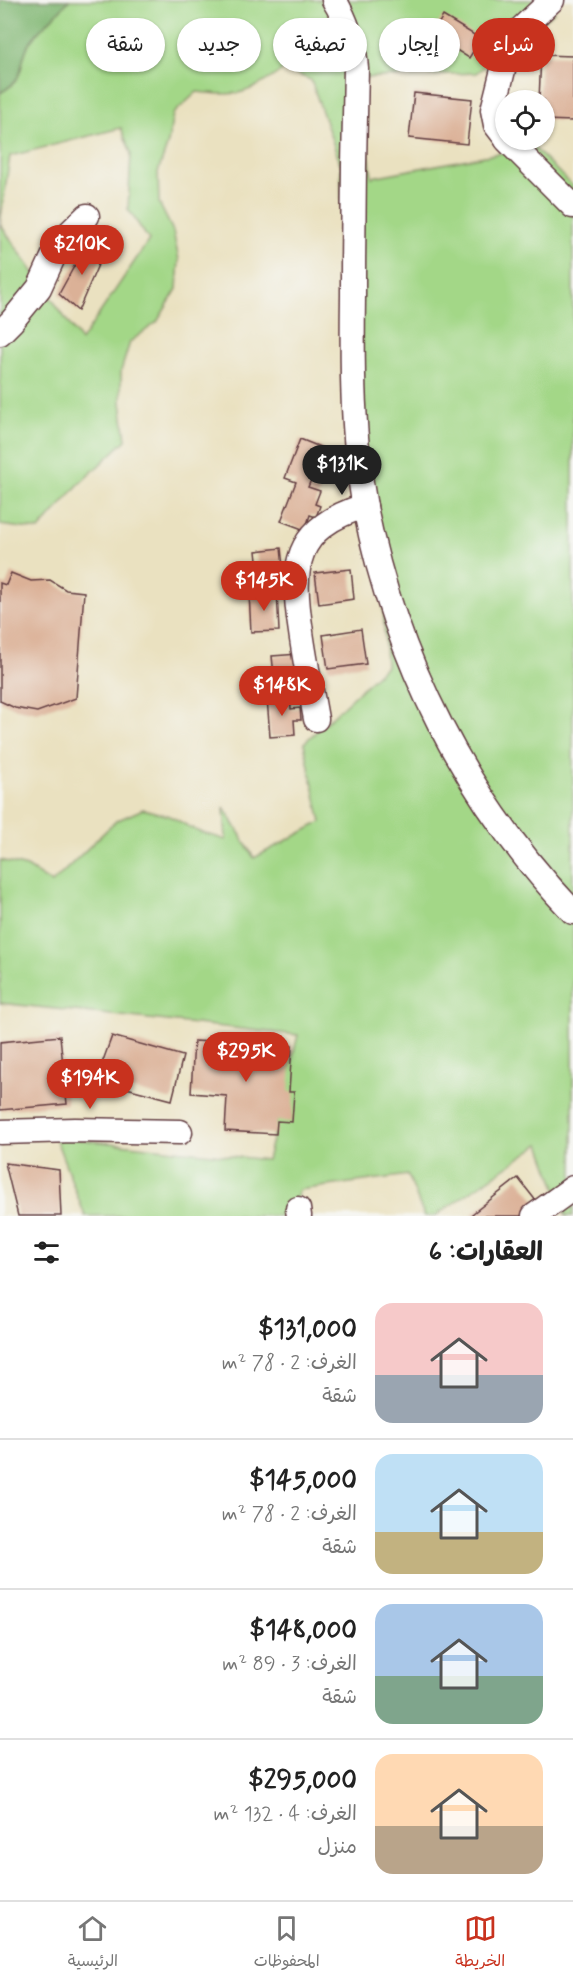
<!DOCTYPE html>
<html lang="ar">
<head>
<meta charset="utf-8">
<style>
	:root { --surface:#fff; --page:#f6f6f6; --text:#222; --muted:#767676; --line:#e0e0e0; --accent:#c8321e }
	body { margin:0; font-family:Mynerve,"Playpen Sans Arabic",sans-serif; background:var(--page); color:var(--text); direction:rtl; height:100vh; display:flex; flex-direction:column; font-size:22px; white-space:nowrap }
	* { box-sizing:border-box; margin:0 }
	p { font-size:20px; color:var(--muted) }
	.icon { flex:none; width:33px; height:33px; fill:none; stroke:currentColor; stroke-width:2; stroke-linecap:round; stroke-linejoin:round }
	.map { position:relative; height:1216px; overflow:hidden; direction:ltr }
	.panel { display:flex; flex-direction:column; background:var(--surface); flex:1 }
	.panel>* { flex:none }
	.hud { position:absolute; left:18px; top:18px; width:537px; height:54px; direction:rtl; display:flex; gap:12px }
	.controls { position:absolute; left:495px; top:90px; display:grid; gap:12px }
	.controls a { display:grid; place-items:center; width:60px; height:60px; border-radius:50%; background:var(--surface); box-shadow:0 2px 4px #0004; font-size:30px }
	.price { position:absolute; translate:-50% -51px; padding:0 14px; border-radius:21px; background:var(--accent); color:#fff; font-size:20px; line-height:39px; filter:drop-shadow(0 2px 3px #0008) }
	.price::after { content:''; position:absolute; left:50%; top:36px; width:18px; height:14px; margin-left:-9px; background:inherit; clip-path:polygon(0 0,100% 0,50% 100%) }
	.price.active { background:#222; color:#fff }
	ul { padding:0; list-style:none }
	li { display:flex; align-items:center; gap:18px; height:150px; padding:0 30px }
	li+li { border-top:2px solid var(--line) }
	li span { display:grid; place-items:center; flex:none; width:168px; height:120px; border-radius:18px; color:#555 }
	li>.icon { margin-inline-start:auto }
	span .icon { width:72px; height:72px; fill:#fffc; stroke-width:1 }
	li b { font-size:26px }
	h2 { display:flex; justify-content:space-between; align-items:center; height:72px; padding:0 30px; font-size:26px }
	.pill { padding:0 21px; border-radius:27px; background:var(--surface); box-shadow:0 2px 4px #0004; font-size:21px; line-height:54px }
	.pill.active { background:var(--accent); color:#fff }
	.dock { display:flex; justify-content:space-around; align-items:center; height:84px; border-top:2px solid var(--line); background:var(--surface); font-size:16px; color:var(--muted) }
	.dock a { display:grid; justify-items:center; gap:3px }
	.dock .active { color:var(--accent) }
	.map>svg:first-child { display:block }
</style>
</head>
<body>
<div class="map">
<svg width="573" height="1216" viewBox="0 0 573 1216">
	<rect width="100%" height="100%" fill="#f6f6f2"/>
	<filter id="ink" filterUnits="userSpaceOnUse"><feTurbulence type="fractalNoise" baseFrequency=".0167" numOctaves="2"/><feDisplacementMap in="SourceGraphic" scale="12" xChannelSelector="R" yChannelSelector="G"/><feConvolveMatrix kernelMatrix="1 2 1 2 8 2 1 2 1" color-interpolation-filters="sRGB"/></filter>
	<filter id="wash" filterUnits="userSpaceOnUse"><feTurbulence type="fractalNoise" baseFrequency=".008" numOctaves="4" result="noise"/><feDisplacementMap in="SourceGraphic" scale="24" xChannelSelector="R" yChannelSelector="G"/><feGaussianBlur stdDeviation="1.35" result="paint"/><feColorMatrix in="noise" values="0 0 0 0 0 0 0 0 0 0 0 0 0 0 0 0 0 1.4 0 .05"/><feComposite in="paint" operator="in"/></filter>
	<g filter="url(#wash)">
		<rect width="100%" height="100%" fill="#eae1c0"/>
		<path fill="#a3d787" stroke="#767b59" stroke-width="1.5" fill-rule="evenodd" d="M69 0H546L554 12 476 73 359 78 372 177 533 147 573 186V1216H566L540 1144 435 1216H424L408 1175 299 1190 291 1216H85L55 1137 267 1160 298 1035 0 1003V860L27 867 52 883 116 821 143 809 170 816 197 831 226 840 224 807 254 858 321 822 304 743 386 666 382 583 344 393 341 166 311 80 284 69C249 94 239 97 197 92L173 114 168 143 158 172 159 203 173 231 179 260 177 289 157 322 130 342 121 371V402L126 440 78 485 39 530 0 525V93C29 77 17 62 30 42 40 28 57 14 69 0ZM121 128 131 153 128 209 149 240 81 341 0 224 10 156Z"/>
		<path fill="#82b874" stroke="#666c50" stroke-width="1.5" d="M0 0H69C57 15 41 27 30 42 17 62 29 77 0 93Z"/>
		<g id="blocks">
			<g fill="#dbb197">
				<polygon points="443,16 481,39 469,58 455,49 447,63 423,49"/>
				<polygon points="541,55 573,56 573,121 544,120 544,100 539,100"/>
				<polygon points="414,93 472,99 467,144 409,138"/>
				<polygon points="88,241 104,251 78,311 59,294"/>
				<polygon points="300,439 325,449 319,463 325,465 321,476 314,473 308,487 320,491 315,504 320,506 316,517 310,515 305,530 281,521 296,482 285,478"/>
				<polygon points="281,548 285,586 260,589 256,551"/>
				<polygon points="351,569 354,599 319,604 315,573"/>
				<polygon points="11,573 31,581 50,580 66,590 84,592 76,698 37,712 15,708 0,701 0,583 6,585"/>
				<polygon points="277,591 279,631 251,632 249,592"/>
				<polygon points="361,629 366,664 328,669 323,635"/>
				<polygon points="299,654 303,693 276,695 272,656"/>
				<polygon points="290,696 291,709 300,708 301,720 294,720 295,735 270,737 267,698"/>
				<polygon points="60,1036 67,1104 0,1110 0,1042"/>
				<polygon points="112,1036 183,1056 172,1100 96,1080"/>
				<polygon points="194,1041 292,1046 289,1092 294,1092 292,1122 277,1121 276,1134 225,1131 227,1096 191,1093"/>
				<polygon points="5,1163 59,1170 61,1216 18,1216"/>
				<polygon points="518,1178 544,1211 538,1216 474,1216 472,1214"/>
			</g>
		</g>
	</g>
	<g filter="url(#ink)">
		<use href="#blocks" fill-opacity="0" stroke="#623c41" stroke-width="1.5"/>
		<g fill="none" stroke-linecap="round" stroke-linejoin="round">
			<g stroke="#623c41" stroke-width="27">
				<g id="minor">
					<path d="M334 0C347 21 354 44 356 68 354 144 353 219 353 295 352 365 352 438 365 507 395 659 466 800 573 912"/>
					<polyline points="506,138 496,125 493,110 506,58 522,28 552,0"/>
					<polyline points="507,140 573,206"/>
					<polyline points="0,333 12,321 39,288 60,242 87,216"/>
					<path d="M316 719C311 690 305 661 301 632 291 567 293 527 365 506"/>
					<polyline points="0,1132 75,1130 180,1132"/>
					<polyline points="298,1209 299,1216"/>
					<polyline points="534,1216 573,1188"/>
				</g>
			</g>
			<use href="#minor" stroke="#fff" stroke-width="24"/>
		</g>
	</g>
</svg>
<div class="controls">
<a><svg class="icon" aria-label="locate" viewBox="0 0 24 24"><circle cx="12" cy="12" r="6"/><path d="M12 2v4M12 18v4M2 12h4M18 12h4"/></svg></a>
</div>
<b class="price" style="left:82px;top:276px">$210K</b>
<b class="price active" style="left:342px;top:496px">$131K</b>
<b class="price" style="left:264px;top:612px">$145K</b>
<b class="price" style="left:282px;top:717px">$148K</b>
<b class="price" style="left:246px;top:1083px">$295K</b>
<b class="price" style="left:90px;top:1110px">$194K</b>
<div class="hud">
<a class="pill active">شراء</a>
<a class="pill">إيجار</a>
<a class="pill">تصفية</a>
<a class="pill">جديد</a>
<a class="pill">شقة</a>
</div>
</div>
<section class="panel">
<h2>العقارات: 6<svg class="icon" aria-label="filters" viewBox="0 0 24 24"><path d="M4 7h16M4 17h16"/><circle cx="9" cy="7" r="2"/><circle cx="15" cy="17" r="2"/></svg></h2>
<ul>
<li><span style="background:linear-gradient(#f6c9c9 60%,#9aa5b1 0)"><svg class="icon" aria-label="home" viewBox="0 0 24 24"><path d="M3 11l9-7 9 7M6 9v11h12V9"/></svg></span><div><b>$131,000</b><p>الغرف: 2 · 78 m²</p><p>شقة</p></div></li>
<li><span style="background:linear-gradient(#bfe0f5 65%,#c2b280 0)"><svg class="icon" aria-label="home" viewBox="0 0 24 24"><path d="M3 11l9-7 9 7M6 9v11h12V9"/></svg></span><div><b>$145,000</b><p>الغرف: 2 · 78 m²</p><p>شقة</p></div></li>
<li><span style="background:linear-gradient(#a9c7e8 60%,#7fa58c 0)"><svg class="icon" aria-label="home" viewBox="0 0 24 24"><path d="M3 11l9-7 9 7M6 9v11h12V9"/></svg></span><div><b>$148,000</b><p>الغرف: 3 · 89 m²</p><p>شقة</p></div></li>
<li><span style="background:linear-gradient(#ffd9b3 60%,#b9a48a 0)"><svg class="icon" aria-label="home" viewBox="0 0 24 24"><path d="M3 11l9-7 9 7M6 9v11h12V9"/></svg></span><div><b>$295,000</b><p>الغرف: 4 · 132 m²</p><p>منزل</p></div></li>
</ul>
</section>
<nav class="dock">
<a class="active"><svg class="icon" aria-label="map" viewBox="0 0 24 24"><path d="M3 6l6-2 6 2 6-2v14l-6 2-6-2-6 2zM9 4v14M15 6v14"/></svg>الخريطة</a>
<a><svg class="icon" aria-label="saved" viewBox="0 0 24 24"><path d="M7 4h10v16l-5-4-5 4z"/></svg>المحفوظات</a>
<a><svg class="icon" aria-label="home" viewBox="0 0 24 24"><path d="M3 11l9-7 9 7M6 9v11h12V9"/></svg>الرئيسية</a>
</nav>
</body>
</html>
